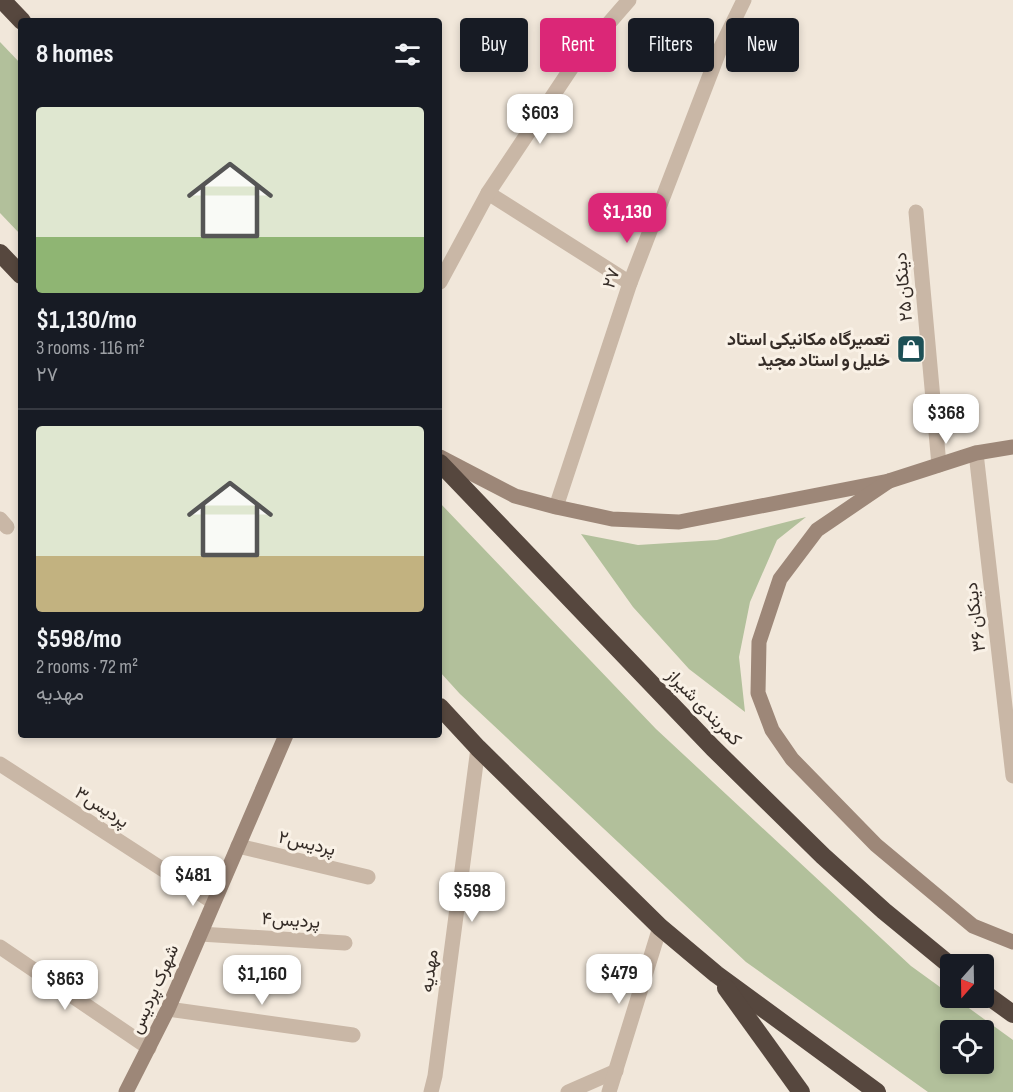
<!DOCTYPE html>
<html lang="en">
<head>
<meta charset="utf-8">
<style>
	:root { --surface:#171b24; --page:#20242c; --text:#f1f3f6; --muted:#9ea1a6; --line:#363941; --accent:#db2777 }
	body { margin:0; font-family:"Sofia Sans Condensed",Vazirmatn,sans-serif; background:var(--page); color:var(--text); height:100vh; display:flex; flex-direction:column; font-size:22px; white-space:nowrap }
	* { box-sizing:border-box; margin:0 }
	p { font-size:20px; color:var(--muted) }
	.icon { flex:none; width:33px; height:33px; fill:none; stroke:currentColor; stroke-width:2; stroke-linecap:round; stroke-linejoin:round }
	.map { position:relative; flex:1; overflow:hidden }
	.panel { position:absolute; left:18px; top:18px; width:424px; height:720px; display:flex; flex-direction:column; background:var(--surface); border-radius:6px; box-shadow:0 3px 9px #0003 }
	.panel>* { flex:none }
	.guide { position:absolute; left:460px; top:18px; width:462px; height:54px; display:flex; gap:12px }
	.needle { width:39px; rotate:200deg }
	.fabs { position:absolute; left:940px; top:954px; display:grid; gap:12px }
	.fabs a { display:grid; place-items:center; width:54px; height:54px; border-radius:6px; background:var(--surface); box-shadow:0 3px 9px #0003; font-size:30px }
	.price { position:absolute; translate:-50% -51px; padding:0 14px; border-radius:12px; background:#fff; color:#222; font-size:20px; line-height:39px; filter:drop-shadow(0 2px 3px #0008) }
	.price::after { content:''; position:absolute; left:50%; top:36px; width:18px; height:14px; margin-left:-9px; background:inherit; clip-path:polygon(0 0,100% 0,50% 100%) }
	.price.current { background:var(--accent); color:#fff }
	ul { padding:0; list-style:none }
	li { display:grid; align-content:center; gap:12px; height:318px; padding:0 18px }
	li+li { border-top:2px solid var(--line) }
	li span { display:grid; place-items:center; height:186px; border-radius:6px; color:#555 }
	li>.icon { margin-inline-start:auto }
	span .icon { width:108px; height:108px; fill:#fffc; stroke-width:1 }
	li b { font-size:26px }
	h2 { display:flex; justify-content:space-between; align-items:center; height:72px; padding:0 18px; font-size:26px }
	.pill { padding:0 21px; border-radius:6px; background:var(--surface); box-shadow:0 3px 9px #0003; font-size:21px; line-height:54px }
	.pill.current { background:var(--accent); color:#fff }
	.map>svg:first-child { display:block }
</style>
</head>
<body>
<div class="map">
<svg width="1013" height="1092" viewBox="0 0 1013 1092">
	<rect width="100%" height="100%" fill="#f1e7da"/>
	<g fill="#b2c09b" fill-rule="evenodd">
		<polygon points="0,42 21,64 21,235 0,213"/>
		<path d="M440 503 656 729 911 966 951 995V998H955L1013 1040V1092H928L746 962 460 694 440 672ZM984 1030V1064H951V1030Z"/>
		<polygon points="806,517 777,540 750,602 739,657 745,712 689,669 633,607 581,534 638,545 717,540"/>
	</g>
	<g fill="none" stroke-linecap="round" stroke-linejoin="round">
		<g stroke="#c9b7a6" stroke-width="15">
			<polyline points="488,193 630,283"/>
			<polyline points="916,212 939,465"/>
			<polyline points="440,282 488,193 576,61 629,0"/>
			<polyline points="976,453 1013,776"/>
			<polyline points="556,507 630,283 720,49 744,0"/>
			<polyline points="0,519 7,527"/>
			<polyline points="0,764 213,902"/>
			<polyline points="238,846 368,877"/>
			<polyline points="200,934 345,943"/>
			<polyline points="0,947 149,1048"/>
			<polyline points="168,1009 353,1035"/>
			<polyline points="431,1092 435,1076 478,748"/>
			<polyline points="568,1092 616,1071"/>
			<polyline points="609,1092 660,927"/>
		</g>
		<g stroke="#9d8778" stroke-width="15">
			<polyline points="440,457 515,496 556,507 612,519 679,522 889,481 976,453 1013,447"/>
			<polyline points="889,481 817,530 780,579 759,642 758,693 772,730 792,759 876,845 973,926 1013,942"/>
			<polyline points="126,1092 168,1009 286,735"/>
		</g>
		<g stroke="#56473e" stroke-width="18">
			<polyline points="2,0 22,21"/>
			<polyline points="0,253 21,275"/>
			<polyline points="440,463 713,748 823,856 884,911 951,966"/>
			<polyline points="440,707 478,748 660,927 716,974 877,1092"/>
			<polyline points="726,988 801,1092"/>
			<polyline points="984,993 1013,1014"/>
		</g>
	</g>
	<defs>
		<g id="shop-square" transform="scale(1.5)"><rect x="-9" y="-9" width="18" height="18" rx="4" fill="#1d5056" stroke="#f9f1e6"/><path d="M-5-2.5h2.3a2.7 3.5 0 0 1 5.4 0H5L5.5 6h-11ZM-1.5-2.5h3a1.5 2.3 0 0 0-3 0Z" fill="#fff"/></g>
	</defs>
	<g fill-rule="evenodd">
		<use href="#shop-square" x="911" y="349"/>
	</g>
	<g text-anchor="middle" stroke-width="6" stroke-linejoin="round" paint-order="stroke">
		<g font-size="18" fill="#352c27" stroke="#f9f1e6">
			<text transform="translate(611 278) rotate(-71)" y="6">۲۷</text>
			<text transform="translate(903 287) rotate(-95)" y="6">۲۵ دینکان</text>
			<text transform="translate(975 617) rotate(-97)" y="6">۳۶ دینکان</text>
			<text transform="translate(704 707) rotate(46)" y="6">کمربندی شیراز</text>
			<text transform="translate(102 807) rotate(33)" y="6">پردیس۳</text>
			<text transform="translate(307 843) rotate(13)" y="6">پردیس۲</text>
			<text transform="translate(291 920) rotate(4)" y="6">پردیس۴</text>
			<text transform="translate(429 971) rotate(-83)" y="6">مهدیه</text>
			<text transform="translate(154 989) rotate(-66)" y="6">شهرک پردیس</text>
		</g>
		<g font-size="18" font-weight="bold" fill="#352c27" stroke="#f9f1e6" text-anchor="end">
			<text x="890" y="345">تعمیرگاه مکانیکی استاد<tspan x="890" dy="21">خلیل و استاد مجید</tspan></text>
		</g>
	</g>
</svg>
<div class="fabs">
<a><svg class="needle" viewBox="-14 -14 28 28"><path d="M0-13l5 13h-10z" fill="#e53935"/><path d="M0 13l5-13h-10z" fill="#9ea1a6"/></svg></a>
<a><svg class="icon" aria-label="locate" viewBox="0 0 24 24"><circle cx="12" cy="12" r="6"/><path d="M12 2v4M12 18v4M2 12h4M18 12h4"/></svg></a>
</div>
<b class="price" style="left:540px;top:145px">$603</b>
<b class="price current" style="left:627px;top:244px">$1,130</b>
<b class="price" style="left:946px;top:445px">$368</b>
<b class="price" style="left:193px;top:907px">$481</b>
<b class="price" style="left:472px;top:923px">$598</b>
<b class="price" style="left:619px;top:1005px">$479</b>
<b class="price" style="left:262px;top:1006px">$1,160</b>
<b class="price" style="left:65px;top:1011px">$863</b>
<div class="guide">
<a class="pill">Buy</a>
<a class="pill current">Rent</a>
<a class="pill">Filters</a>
<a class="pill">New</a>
</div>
<section class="panel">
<h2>8 homes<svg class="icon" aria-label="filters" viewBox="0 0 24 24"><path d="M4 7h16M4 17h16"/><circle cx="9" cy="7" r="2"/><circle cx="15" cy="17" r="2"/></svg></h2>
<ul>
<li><span style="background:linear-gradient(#dfe7d0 70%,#8fb573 0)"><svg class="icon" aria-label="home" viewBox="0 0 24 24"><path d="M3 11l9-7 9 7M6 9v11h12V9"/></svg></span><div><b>$1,130/mo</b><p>3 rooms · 116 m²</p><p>۲۷</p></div></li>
<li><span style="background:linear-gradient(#dfe7d0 70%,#c2b280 0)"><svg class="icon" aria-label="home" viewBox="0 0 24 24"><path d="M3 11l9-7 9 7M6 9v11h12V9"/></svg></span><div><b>$598/mo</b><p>2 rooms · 72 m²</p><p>مهدیه</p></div></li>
</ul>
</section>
</div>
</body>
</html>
